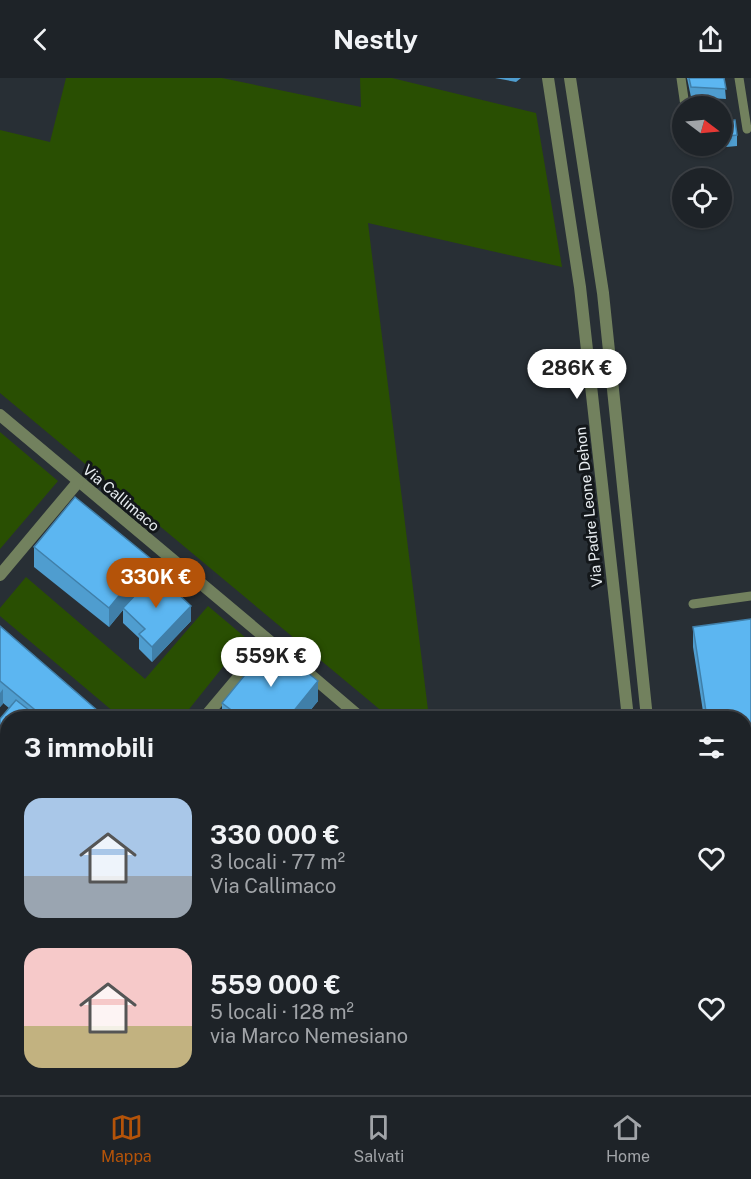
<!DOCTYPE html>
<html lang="it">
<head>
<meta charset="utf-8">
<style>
	:root { --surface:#1e2328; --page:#262b30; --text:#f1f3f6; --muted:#a1a4a8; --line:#3c4045; --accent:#b45309 }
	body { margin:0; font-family:"Public Sans",sans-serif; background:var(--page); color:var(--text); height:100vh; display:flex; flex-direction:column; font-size:22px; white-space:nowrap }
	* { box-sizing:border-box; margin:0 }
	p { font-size:20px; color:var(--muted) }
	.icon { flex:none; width:33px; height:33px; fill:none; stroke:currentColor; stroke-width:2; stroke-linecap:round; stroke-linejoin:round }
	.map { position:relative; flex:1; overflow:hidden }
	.details { position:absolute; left:0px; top:633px; width:752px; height:384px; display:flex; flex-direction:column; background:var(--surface); border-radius:24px 24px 0 0; box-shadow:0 2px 4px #0004,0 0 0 2px var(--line) }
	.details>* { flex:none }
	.needle { width:39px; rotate:106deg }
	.fabs { position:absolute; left:672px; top:18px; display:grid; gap:12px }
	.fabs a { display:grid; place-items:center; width:60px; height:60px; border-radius:50%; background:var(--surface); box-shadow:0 2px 4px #0004,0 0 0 2px var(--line); font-size:30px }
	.price { position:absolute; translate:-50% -51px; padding:0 14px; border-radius:21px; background:#fff; color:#222; font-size:20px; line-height:39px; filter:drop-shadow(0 2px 3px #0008) }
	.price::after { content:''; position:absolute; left:50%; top:36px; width:18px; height:14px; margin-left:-9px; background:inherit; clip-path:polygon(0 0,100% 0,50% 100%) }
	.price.on { background:var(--accent); color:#fff }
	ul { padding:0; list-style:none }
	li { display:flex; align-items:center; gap:18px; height:150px; padding:0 24px }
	li span { display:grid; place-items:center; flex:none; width:168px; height:120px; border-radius:18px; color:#555 }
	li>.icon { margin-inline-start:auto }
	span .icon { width:72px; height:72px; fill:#fffc; stroke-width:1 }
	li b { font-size:26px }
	h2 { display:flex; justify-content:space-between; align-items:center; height:72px; padding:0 24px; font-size:26px }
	header { display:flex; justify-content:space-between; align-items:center; height:78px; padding:0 24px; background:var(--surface); font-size:27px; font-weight:700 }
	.tab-bar { display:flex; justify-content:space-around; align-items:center; height:84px; border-top:2px solid var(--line); background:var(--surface); font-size:16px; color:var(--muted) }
	.tab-bar a { display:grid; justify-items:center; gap:3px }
	.tab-bar .on { color:var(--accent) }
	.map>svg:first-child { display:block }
</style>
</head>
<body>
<header><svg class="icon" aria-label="back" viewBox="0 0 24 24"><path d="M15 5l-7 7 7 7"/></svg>Nestly<svg class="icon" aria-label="share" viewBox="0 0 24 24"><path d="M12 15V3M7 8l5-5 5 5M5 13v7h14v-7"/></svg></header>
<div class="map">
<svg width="751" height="1017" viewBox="0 0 751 1017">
	<rect width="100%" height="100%" fill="#282f35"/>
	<g fill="#294f02">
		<polygon points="66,0 222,0 361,29 360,0 392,0 536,35 562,189 368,145 429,640 390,640 0,315 0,52 50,64"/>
		<polygon points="0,354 58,403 0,471"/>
		<polygon points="26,499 145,601 208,528 246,560 182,640 121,640 0,538 0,530"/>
		<polygon points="0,915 7,921 8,1010 79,1010 67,1017 0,1017"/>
		<polygon points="221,1010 245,1010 253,1017 208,1017"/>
	</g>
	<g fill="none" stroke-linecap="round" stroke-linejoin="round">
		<g stroke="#72815e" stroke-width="9">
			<polyline points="681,0 685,28"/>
			<polyline points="739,0 747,51"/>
			<polyline points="690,68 691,71"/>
			<polyline points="693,526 751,518"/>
		</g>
		<g stroke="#72815e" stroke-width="12">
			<polyline points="548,0 580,209 628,640"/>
			<polyline points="570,0 603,215 647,640"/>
			<polyline points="0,337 291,581"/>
			<polyline points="0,497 78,404"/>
			<polyline points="307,594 361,640"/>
			<polyline points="204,640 269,563"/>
			<polyline points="0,884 8,875"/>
			<polyline points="174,1017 187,1010"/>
			<polyline points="427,1017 434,1010"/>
			<polyline points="453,1017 459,1010"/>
		</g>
	</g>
	<g fill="#4f9dcf">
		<polygon points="495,0 521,0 516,4"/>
		<polygon points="687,0 724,0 726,21 691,19"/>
		<polygon points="722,28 726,43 737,57 737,68 705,71 705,68 722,68"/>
		<polygon points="34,469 150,499 131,522 191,543 152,584 139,571 139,560 123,545 123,532 109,549 34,489"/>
		<polygon points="751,543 751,678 744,679 744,640 704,640 693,569 693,549"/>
		<polygon points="0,548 106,640 8,640 8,736 0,730 0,641 9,630 3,625 0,629"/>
		<polygon points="318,623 304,640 222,640 222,625"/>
		<polygon points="751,682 751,694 744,695 744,683"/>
		<polygon points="751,734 751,958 744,911 744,735"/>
		<polygon points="276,1011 363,1017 276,1017"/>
	</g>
	<g fill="#407fa9">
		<polygon points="150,480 150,499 109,549 109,530"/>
		<polygon points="191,528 191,543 152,584 152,569"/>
		<polygon points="318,603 318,623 304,640 288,640"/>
		<polygon points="3,611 3,626 0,629 0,615"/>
		<polygon points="8,801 8,816 0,825 0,810"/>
		<polygon points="363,1010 363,1017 358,1017"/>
	</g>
	<g fill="#5cb6f1" stroke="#407fa9" stroke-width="1.5">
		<polygon points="689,0 724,0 726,11 691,9"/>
		<polygon points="724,27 726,43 735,42 737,57 722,59 722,28 707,28"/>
		<polygon points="75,419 150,480 109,530 34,469"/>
		<polygon points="156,495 191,528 152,569 139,556 145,551 123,530"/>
		<polygon points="751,541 751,659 744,660 744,640 707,640 693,549"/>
		<polygon points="0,548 106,640 45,640 0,603"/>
		<polygon points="271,565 318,603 288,640 242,640 222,625"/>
		<polygon points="16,622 39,640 8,640 8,721 0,715 0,641"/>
		<polygon points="751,682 751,688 744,690 744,683"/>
		<polygon points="0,731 8,737 8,801 0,810"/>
		<polygon points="751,734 751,938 744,891 744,735"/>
		<polygon points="277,1010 363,1010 358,1017 283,1017 276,1011"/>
	</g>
	<g text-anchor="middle" stroke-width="6" stroke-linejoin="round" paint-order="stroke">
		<g font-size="15" fill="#e8edf1" stroke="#13171a">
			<text transform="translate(121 420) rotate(40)" y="5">Via Callimaco</text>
			<text transform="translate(589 429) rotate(-96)" y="5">Via Padre Leone Dehon</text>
		</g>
	</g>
</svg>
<div class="fabs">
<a><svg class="needle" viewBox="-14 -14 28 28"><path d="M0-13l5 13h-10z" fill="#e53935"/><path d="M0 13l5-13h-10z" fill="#a1a4a8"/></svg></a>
<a><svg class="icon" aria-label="locate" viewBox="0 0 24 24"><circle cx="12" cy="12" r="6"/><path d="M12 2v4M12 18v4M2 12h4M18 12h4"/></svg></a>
</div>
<b class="price" style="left:577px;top:322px">286K €</b>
<b class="price on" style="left:156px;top:531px">330K €</b>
<b class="price" style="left:271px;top:610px">559K €</b>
<section class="details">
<h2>3 immobili<svg class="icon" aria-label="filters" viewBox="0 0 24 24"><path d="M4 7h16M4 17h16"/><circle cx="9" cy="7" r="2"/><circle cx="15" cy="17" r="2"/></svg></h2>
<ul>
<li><span style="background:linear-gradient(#a9c7e8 65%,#9aa5b1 0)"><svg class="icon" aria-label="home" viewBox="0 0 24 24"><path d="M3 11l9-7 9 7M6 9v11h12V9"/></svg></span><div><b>330 000 €</b><p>3 locali · 77 m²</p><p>Via Callimaco</p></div><svg class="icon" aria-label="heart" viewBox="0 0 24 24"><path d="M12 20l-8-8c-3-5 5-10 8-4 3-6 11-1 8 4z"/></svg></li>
<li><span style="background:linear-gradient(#f6c9c9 65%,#c2b280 0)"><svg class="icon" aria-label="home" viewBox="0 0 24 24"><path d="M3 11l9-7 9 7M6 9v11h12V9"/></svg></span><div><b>559 000 €</b><p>5 locali · 128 m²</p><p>via Marco Nemesiano</p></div><svg class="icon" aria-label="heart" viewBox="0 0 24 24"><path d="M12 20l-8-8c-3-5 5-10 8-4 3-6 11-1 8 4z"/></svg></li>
</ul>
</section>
</div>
<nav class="tab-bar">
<a class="on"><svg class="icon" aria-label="map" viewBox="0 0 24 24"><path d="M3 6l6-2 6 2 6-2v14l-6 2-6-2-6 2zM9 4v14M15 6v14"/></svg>Mappa</a>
<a><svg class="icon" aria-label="saved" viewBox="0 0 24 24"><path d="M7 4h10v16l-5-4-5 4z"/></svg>Salvati</a>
<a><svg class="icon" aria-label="home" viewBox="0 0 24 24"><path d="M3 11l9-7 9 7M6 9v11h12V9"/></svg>Home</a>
</nav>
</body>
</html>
